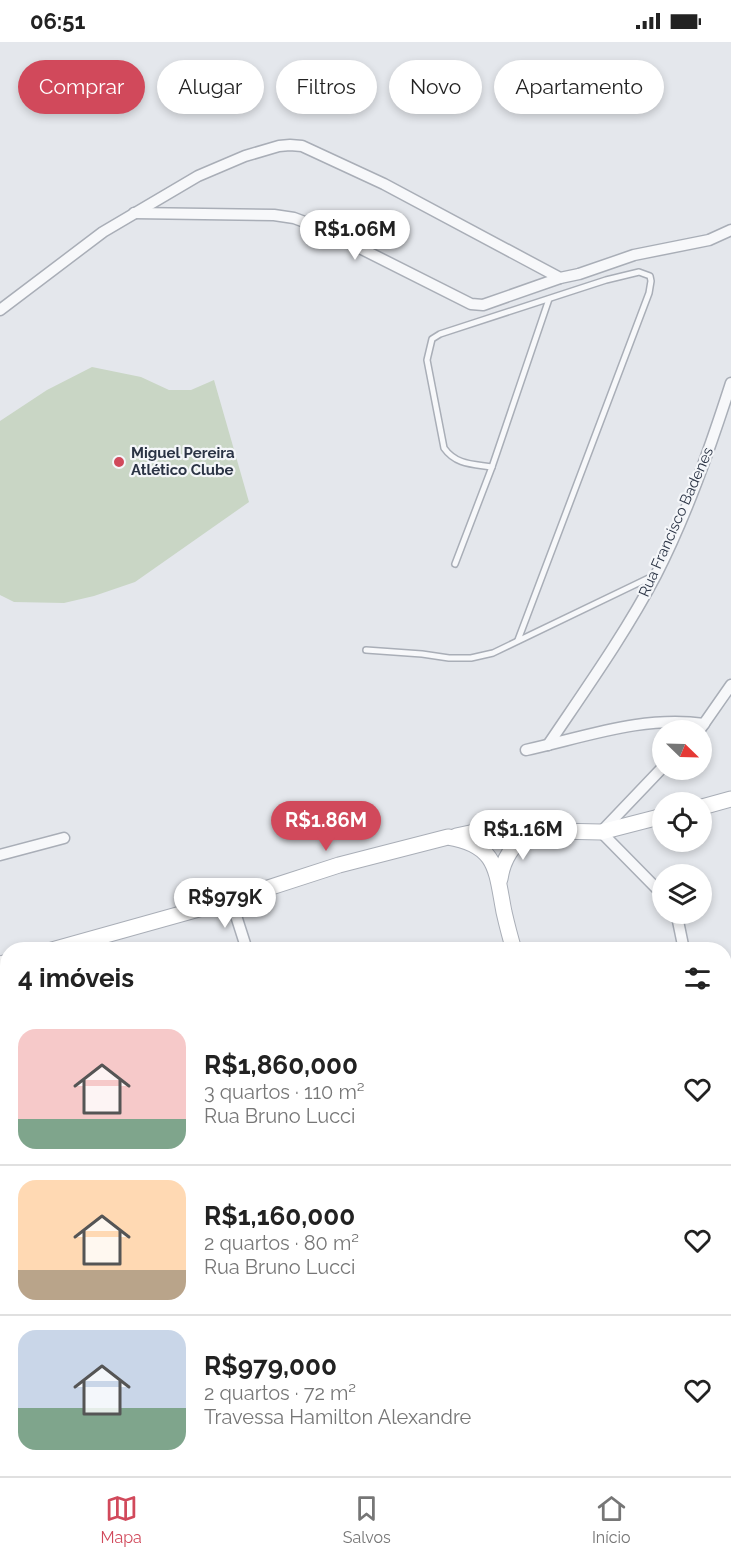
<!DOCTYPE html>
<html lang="pt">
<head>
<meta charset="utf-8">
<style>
	:root { --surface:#fff; --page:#f6f6f6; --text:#222; --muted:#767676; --line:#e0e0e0; --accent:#d1495b }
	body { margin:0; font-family:Raleway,sans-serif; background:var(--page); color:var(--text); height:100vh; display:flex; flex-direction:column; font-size:22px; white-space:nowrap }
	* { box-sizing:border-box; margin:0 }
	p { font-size:20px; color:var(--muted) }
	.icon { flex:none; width:33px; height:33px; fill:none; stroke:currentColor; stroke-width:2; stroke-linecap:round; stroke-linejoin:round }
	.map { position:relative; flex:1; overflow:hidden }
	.details { position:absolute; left:0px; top:900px; width:732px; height:534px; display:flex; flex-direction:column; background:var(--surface); border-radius:24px 24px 0 0; box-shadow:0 3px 9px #0003 }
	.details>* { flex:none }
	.hud { position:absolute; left:18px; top:18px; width:696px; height:54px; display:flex; gap:12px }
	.needle { width:39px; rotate:113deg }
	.controls { position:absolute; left:652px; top:678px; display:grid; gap:12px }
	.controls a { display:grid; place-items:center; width:60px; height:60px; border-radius:50%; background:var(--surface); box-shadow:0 3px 9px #0003; font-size:30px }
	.price { position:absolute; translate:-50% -51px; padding:0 14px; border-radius:21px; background:#fff; color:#222; font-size:20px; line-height:39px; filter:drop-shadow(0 2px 3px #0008) }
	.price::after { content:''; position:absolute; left:50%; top:36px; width:18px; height:14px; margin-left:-9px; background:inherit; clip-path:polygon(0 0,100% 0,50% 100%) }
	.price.active { background:var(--accent); color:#fff }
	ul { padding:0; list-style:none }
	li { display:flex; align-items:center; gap:18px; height:150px; padding:0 18px }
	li+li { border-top:2px solid var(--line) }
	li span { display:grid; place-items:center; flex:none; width:168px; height:120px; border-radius:18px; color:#555 }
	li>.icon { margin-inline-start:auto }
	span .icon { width:72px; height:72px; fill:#fffc; stroke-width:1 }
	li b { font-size:26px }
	h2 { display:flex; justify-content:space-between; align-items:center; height:72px; padding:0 18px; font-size:26px }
	.tag { padding:0 21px; border-radius:27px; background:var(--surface); box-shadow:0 3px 9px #0003; font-size:21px; line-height:54px }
	.tag.active { background:var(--accent); color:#fff }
	.status { display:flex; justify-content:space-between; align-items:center; height:42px; padding:0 30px; background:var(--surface); direction:ltr }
	.status svg { height:16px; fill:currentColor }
	.dock { display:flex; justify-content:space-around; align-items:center; height:84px; border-top:2px solid var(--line); background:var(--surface); font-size:16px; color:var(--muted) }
	.dock a { display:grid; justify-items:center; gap:3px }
	.dock .active { color:var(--accent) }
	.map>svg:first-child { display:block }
</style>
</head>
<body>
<div class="status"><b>06:51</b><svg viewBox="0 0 49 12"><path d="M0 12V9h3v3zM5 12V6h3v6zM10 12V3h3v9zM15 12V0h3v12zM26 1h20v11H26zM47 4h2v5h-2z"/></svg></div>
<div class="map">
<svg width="731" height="1434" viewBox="0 0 731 1434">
	<rect width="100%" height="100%" fill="#e4e7ec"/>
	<polygon fill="#c9d6c5" points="92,325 141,335 169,348 191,348 214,338 249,460 135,540 94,554 64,561 14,560 0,553 0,379 47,348"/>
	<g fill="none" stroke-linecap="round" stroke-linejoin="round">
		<g stroke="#a9aeb7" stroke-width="8">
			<g id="lane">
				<path d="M492 425C473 422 456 423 444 406L427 318 432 297 440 292 606 238 639 230 650 234 651 239 649 251 518 598"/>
				<polyline points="455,522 492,425 549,257"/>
				<polyline points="366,608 422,612 449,616 471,616 493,611 655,533"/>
			</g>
		</g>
		<g stroke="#a9aeb7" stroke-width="13">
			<g id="street">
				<polyline points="134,171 274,173 294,176 318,185 471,262 483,263 560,236"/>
				<polyline points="0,268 103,190 198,134 245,114 279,104 290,103 302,104 384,142 560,236 579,232 634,213 709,198 731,188"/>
				<polyline points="701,686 731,643"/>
				<path d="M548 703C585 648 625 592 656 533 687 472 710 406 731 341"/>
				<path d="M526 708C585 695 644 673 704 682"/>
				<polyline points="663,725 601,790 663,853"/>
				<polyline points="0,813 64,796"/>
				<polyline points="231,858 247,908"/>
				<polyline points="675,872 678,879 684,908"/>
				<polyline points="724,1028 731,1021"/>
				<polyline points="724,1141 731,1161"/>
				<polyline points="724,1408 731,1390"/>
				<polyline points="179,1426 182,1434"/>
				<polyline points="721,1434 721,1426"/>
			</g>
		</g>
		<g stroke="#a9aeb7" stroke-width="17">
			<g id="secondary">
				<polyline points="702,765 731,757"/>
				<polyline points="456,794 484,788 502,788 601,790 663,774"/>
				<path d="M500 837C503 816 513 803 529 790"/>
				<path d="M52 908 231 858 339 823 448 795C498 803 496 829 504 870 507 883 510 895 514 908"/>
				<polyline points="0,922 8,920"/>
				<polyline points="0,1166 8,1175"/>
				<polyline points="0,1249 8,1236"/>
			</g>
		</g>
		<use href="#lane" stroke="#f7f8fa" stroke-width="5"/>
		<use href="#street" stroke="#f7f8fa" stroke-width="10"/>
		<use href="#secondary" stroke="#fff" stroke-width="15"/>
	</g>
	<circle fill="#d1495b" stroke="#f4f6f9" stroke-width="2" cx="119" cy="420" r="6"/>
	<g text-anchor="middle" stroke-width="4.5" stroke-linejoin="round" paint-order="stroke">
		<g font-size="15" font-weight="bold" fill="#2b3445" stroke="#f4f6f9" text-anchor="start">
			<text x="131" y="416">Miguel Pereira<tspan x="131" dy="17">Atlético Clube</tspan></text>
		</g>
		<g font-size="15" fill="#2b3445" stroke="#f4f6f9">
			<text transform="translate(676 480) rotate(-66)" y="5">Rua Francisco Badenes</text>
		</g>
	</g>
</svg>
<div class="controls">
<a><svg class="needle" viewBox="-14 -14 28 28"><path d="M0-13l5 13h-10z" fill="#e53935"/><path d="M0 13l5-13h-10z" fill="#767676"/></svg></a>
<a><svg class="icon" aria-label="locate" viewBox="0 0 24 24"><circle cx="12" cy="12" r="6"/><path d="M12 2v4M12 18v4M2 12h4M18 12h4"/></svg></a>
<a><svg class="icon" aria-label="layers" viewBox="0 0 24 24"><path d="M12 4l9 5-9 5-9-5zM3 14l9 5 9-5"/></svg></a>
</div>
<b class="price" style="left:355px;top:219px">R$1.06M</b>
<b class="price active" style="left:326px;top:810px">R$1.86M</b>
<b class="price" style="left:523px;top:819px">R$1.16M</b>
<b class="price" style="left:225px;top:887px">R$979K</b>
<div class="hud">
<a class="tag active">Comprar</a>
<a class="tag">Alugar</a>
<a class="tag">Filtros</a>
<a class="tag">Novo</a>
<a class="tag">Apartamento</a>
</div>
<section class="details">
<h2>4 imóveis<svg class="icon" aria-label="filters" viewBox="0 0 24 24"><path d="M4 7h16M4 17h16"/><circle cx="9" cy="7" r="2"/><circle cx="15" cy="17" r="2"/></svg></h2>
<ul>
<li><span style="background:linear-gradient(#f6c9c9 75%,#7fa58c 0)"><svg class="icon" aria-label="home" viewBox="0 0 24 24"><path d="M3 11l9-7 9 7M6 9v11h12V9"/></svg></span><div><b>R$1,860,000</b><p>3 quartos · 110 m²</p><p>Rua Bruno Lucci</p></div><svg class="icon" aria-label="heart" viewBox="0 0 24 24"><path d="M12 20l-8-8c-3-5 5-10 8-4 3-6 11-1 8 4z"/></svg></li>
<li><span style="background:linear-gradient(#ffd9b3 75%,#b9a48a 0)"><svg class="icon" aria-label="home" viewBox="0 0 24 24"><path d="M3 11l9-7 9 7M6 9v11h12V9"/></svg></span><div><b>R$1,160,000</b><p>2 quartos · 80 m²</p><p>Rua Bruno Lucci</p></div><svg class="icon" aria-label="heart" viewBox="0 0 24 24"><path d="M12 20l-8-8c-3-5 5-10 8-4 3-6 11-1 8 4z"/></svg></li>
<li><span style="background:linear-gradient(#c9d6e8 65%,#7fa58c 0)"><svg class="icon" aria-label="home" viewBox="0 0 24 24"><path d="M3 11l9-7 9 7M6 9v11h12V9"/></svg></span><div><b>R$979,000</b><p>2 quartos · 72 m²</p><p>Travessa Hamilton Alexandre</p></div><svg class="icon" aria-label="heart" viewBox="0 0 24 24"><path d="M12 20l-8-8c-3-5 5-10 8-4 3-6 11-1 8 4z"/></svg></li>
</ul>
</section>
</div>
<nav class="dock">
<a class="active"><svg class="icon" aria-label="map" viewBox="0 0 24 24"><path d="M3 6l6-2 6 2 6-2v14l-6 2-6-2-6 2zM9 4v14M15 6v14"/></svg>Mapa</a>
<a><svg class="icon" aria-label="saved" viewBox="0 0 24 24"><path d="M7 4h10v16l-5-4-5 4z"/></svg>Salvos</a>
<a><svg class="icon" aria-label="home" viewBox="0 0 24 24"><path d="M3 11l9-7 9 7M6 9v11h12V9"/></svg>Início</a>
</nav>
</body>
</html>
